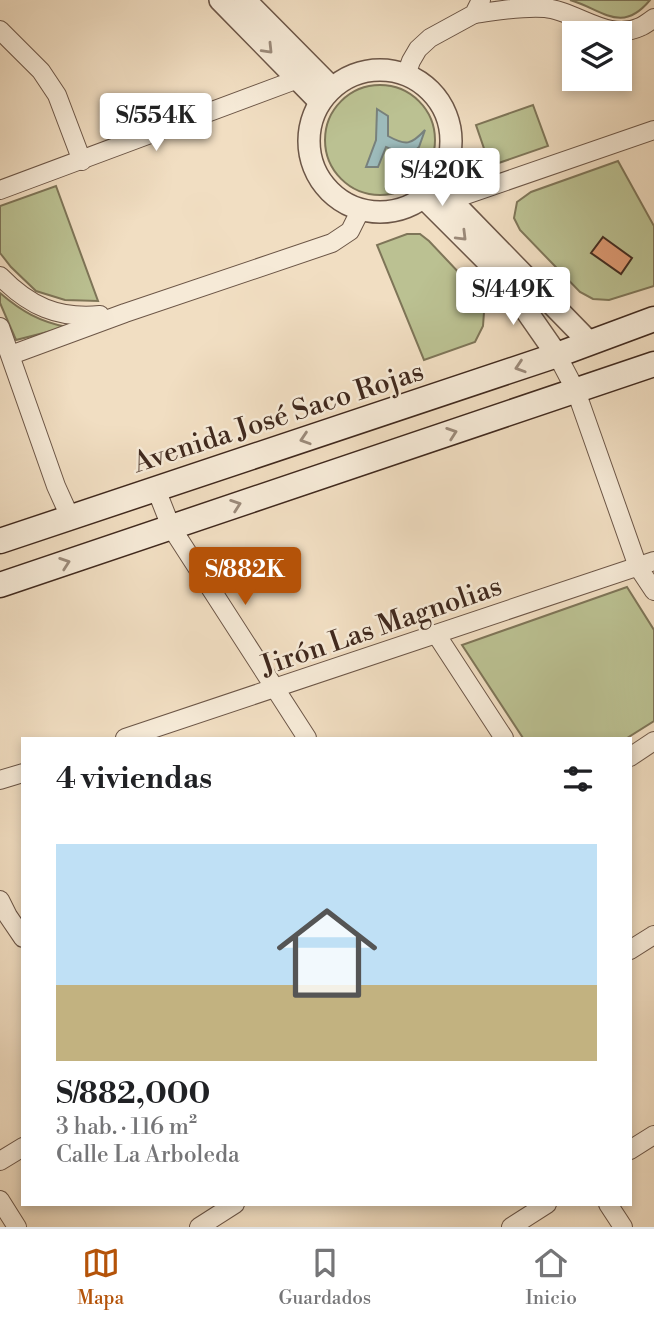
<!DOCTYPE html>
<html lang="es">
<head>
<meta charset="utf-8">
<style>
	:root { --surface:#fff; --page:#f6f6f6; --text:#202124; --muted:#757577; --line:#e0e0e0; --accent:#b45309 }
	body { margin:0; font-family:"Libre Bodoni",serif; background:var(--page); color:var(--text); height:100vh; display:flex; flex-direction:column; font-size:26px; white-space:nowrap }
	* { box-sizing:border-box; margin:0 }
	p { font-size:23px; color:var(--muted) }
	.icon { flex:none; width:38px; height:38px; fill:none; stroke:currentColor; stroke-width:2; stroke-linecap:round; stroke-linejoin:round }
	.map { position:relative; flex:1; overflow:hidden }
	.details { position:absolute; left:21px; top:737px; width:611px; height:469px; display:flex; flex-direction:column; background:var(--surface); border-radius:0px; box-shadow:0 4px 10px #0003 }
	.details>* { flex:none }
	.controls { position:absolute; left:562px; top:21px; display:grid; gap:14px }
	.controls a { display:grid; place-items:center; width:70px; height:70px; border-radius:0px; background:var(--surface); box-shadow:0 4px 10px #0003; font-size:35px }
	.price { position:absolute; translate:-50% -60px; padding:0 16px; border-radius:7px; background:#fff; color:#222; font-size:23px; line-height:46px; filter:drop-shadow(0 2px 4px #0008) }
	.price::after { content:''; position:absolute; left:50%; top:42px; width:21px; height:16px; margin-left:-10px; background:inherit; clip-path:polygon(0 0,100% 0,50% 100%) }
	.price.active { background:var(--accent); color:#fff }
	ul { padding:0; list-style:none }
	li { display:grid; align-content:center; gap:14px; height:371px; padding:0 35px }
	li+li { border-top:2px solid var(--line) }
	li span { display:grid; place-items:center; height:217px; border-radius:0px; color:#555 }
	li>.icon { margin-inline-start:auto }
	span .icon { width:126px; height:126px; fill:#fffc; stroke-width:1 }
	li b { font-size:30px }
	h2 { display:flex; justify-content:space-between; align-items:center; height:84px; padding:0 35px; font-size:30px }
	.tabs { display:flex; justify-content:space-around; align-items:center; height:98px; border-top:2px solid var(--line); background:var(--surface); font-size:19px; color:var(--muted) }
	.tabs a { display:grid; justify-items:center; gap:4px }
	.tabs .active { color:var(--accent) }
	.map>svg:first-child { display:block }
</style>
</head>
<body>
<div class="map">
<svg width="654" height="1227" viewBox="0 0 654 1227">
	<rect width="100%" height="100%" fill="#f1dec2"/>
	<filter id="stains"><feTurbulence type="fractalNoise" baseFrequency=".00286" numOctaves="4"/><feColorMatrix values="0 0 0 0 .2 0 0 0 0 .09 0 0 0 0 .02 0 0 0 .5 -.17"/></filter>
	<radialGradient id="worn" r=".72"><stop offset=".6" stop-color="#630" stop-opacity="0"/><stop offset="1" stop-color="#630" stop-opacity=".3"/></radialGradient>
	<g fill="#bbc192" stroke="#7e7558" stroke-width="2">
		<path d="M570 0H650C621 35 602 9 570 0Z"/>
		<circle cx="380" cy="140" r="55"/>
		<polygon points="533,105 548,146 490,166 476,125"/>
		<polygon points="618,161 654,226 654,286 609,300 593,299 580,292 520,230 514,218 517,202 531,192"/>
		<polygon points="56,186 98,301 65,300 36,291 11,267 0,253 0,206"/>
		<polygon points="407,234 420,234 429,241 480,295 484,312 483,326 475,342 424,360 377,245"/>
		<path d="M0 293C21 311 40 322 67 327L16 340 0 303Z"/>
		<polygon points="627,587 654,630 654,721 627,738 523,738 462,645"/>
	</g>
	<path fill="#9dbbbb" stroke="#78817c" stroke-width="2" d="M377 109 388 116V136C406 146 411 145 425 130L419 147 412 153 399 152 386 147 378 167H366L376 140Z"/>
	<polygon fill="#e19c75" stroke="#40291e" stroke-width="2" points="603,237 632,258 621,274 591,253"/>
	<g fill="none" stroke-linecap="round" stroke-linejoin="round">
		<g stroke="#6c5647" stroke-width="20">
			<g id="minor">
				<path d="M474 14C498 11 521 6 545 8 577 11 608 42 640 27 645 25 650 21 654 18"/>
				<polyline points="0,30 41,71 57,95 82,161"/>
				<polyline points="406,75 411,61 418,49 430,38 474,14 481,0"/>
				<polyline points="0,190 298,79"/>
				<polyline points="451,200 654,130"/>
				<path d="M0 276C29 306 58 319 100 315"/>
				<polyline points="0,327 56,486 70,517"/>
				<polyline points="11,355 125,313 332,243 350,231 361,209"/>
				<polyline points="557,355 576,391 638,567 654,591"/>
				<polyline points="156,489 171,527 307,738"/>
				<polyline points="436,634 504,738"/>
				<polyline points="125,738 654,561"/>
				<polyline points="630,757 654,741"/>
				<polyline points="0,780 23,773"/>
				<polyline points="0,900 8,916 23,938"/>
				<polyline points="630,950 654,935"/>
				<polyline points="630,1150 654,1135"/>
				<polyline points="0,1161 23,1147"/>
				<polyline points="0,1200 17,1227"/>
				<polyline points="608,1204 623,1227"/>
				<polyline points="199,1227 235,1204"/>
				<polyline points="511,1227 547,1204"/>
			</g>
		</g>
		<g stroke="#6c5647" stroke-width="24">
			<g id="tertiary">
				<polyline points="220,0 320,102"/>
				<polyline points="245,0 332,88"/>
				<circle cx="380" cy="141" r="71"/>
				<polyline points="435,184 590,343"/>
				<polyline points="423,197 502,276 557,355"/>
			</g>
		</g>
		<g stroke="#40291e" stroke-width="27">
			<g id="secondary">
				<polyline points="0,541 557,355 654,319"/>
				<polyline points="0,585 654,364"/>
			</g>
		</g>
		<use href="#minor" stroke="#f6ead7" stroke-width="18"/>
		<use href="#tertiary" stroke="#f6ead7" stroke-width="21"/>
		<use href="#secondary" stroke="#f6ead7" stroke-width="24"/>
	</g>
	<defs><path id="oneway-chevron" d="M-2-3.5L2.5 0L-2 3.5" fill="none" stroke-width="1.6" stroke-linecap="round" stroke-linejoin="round" transform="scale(1.75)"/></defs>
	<g stroke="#9b8a7a">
		<use href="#oneway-chevron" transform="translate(268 49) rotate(46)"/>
		<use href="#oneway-chevron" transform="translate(462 236) rotate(45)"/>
		<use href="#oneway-chevron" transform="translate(520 367) rotate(162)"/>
		<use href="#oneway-chevron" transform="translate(452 433) rotate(-19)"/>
		<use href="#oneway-chevron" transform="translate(305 439) rotate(162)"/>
		<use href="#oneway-chevron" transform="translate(236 505) rotate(-19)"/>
		<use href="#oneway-chevron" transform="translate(65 563) rotate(-19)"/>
	</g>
	<g text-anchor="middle" stroke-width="5" stroke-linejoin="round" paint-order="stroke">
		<g font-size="28" fill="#40291e" stroke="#f6ead7">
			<text transform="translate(278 416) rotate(-18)" y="10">Avenida José Saco Rojas</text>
			<text transform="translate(381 625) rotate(-19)" y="10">Jirón Las Magnolias</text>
		</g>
	</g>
	<rect width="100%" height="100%" filter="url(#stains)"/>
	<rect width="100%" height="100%" fill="url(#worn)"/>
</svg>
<div class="controls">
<a><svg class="icon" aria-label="layers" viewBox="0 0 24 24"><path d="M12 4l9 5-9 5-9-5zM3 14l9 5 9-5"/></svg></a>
</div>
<b class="price" style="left:156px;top:153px">S/554K</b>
<b class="price" style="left:442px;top:208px">S/420K</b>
<b class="price" style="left:513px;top:327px">S/449K</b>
<b class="price active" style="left:245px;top:607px">S/882K</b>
<section class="details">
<h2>4 viviendas<svg class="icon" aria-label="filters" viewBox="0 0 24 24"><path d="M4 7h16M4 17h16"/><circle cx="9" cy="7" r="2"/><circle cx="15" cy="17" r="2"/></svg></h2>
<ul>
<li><span style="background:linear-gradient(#bfe0f5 65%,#c2b280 0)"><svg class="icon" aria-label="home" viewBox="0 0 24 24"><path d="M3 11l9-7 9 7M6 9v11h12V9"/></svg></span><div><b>S/882,000</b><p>3 hab. · 116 m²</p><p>Calle La Arboleda</p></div></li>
</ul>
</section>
</div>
<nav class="tabs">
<a class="active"><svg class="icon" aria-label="map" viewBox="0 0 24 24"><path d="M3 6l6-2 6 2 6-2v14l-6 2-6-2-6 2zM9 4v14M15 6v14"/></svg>Mapa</a>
<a><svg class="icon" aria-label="saved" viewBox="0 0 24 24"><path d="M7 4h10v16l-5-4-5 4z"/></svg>Guardados</a>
<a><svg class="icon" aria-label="home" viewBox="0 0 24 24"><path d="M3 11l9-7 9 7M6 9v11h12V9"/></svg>Inicio</a>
</nav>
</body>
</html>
